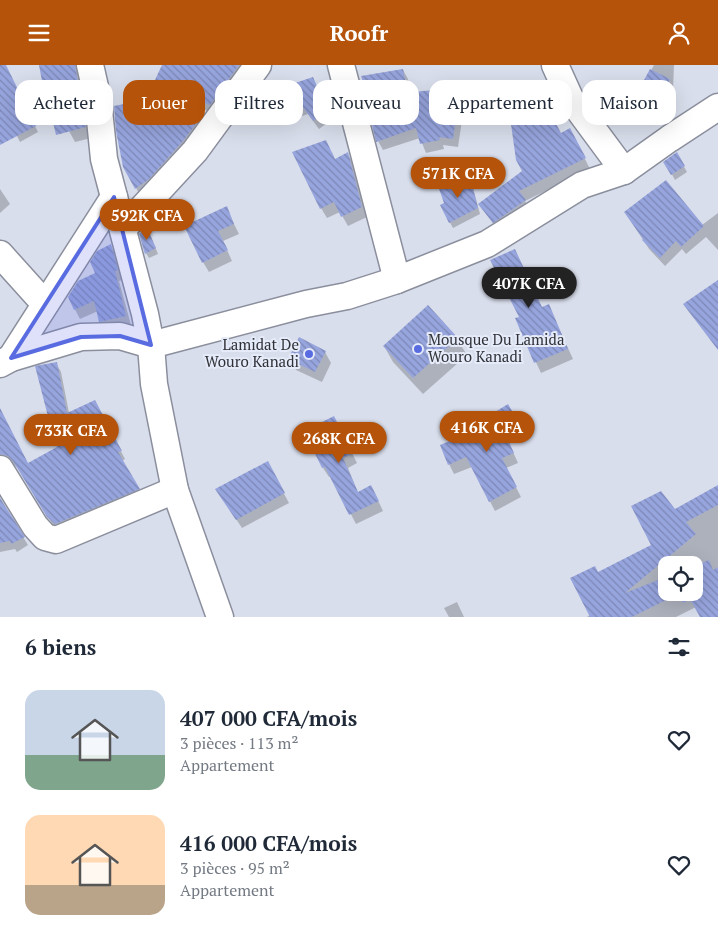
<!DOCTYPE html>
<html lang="fr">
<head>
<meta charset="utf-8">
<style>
	:root { --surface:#fff; --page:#f6f6f7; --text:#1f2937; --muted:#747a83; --accent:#b45309 }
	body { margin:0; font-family:"PT Serif",serif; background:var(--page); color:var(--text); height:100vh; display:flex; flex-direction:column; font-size:19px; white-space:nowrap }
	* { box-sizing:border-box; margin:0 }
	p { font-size:16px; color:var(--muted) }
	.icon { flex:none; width:28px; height:28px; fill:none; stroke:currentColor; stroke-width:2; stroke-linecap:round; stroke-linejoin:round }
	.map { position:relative; height:552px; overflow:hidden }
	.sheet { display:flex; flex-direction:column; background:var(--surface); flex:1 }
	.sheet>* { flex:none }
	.top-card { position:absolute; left:15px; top:15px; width:689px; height:45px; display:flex; gap:10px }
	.buttons { position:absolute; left:658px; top:491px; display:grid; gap:10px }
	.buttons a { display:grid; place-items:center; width:45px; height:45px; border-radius:10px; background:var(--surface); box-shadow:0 5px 20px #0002; font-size:25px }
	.price { position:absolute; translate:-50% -42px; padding:0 11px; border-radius:18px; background:var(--accent); color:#fff; font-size:16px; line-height:32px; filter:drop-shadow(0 1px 2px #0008) }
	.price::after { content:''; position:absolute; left:50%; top:30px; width:15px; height:11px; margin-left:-8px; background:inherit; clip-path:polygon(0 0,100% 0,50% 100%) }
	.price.on { background:#222; color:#fff }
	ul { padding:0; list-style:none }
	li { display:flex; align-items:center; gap:15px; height:125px; padding:0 25px }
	li span { display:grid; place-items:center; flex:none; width:140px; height:100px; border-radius:15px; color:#555 }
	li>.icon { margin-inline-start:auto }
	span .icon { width:60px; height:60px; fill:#fffc; stroke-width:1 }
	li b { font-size:21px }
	h2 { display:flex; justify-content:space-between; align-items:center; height:60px; padding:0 25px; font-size:21px }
	.chip { padding:0 18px; border-radius:15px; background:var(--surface); box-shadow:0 5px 20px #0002; font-size:18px; line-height:45px }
	.chip.on { background:var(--accent); color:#fff }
	header { display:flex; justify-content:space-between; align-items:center; height:65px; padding:0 25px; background:var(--accent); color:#fff; font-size:22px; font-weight:600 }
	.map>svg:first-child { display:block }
</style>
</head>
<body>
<header><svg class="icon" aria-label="menu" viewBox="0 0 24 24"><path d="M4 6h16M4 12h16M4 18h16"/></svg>Roofr<svg class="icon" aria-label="person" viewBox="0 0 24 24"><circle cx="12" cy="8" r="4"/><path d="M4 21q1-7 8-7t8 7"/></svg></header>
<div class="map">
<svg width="718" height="552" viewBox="0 0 718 552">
	<defs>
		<pattern id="building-back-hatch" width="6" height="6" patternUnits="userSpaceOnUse" patternTransform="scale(1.25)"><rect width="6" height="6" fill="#97a5de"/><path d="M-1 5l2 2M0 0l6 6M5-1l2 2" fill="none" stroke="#7c87b5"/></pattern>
	</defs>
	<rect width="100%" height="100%" fill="#d9deec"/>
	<g fill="#0003" fill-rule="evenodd">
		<polygon points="48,0 78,0 91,73 75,77 69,66"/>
		<polygon points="163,0 252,0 215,49 161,27 156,17"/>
		<polygon points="654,0 674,0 673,25 661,48 642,38 638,30"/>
		<polygon points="403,5 408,14 410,26 413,28 459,32 464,42 458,82 443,80 444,84 426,88 420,73 383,85 378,76 379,58"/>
		<polygon points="0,19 14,19 38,67 20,77 0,37"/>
		<polygon points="318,25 337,51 319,64 308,49 288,56 282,47 276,26"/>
		<polygon points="138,37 143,46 146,61 204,49 209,58 141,132 124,101"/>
		<polygon points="533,43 561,69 575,74 590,104 525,136 530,145 499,167 480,140 523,107 511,55 483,54 477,44"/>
		<polygon points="332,87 335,95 348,89 353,98 367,152 348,161 340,147 327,153 321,143"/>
		<polygon points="677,89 687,107 675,115 665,97"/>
		<polygon points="469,114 472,119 480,149 453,163 441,141"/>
		<polygon points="0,124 10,139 0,148"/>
		<polygon points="226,143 239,169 223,176 232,196 209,207 203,197"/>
		<polygon points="625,147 702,160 718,148 718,185 706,172 686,189 682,184 665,201 649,184"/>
		<polygon points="150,169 158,189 149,193 146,188"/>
		<polygon points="111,181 116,191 123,215 119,216 131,260 106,266 100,256 98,246 80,254 69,233 97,208"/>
		<polygon points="548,240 573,294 541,308 516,254"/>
		<polygon points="428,242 457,274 467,290 423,329 393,297 384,281"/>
		<polygon points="325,287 331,298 322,317 296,305 289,294"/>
		<polygon points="56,298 61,307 69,348 99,345 125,394 122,396 143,432 60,467 53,460 19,404 13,399 5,397 0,398 0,345 28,400 58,382"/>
		<polygon points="507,341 524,369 509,378 518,398 506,403 521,432 495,446 472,402 454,409 449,399"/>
		<polygon points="339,362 357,398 348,403 358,428 376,431 383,446 356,459 331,411 329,412 323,403 305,366"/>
		<polygon points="267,397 289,438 242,463 222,433"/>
		<path d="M718 421V528L708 536 676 552H587L590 550 598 508 652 481 675 445ZM666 500H694V528H666Z"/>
		<polygon points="0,435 28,480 17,487 15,484 0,487"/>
		<polygon points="457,537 464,552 449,552 444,543"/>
	</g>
	<g fill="url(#building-back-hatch)">
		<polygon points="0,0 6,0 36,61 0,80"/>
		<polygon points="39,0 75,0 86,62 56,70 52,53 49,54"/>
		<polygon points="162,0 239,0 210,40 154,17"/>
		<polygon points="403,4 407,25 412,24 412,27 435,25 435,28 459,31 453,74 439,72 440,75 420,79 416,63 376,77 372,60 377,58 361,11"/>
		<polygon points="650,4 670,14 656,41 636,30"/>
		<polygon points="313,12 317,21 333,42 313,56 302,41 281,47 274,25"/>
		<polygon points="477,19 521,20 533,42 544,36 561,68 570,63 586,93 519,126 526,135 493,158 478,139 522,106 516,95 509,45 476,45"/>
		<polygon points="139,36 144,60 204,48 183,76 149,114 135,124 123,102 116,66 114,41"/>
		<polygon points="326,75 335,94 348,87 362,142 341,152 334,137 320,144 292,87"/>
		<polygon points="677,87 685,101 671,110 663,97"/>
		<polygon points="470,112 478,143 449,158 440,140 444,138 438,121"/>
		<polygon points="666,115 704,161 681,182 676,176 660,193 642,175 643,174 624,147"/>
		<polygon points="227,141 234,159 218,166 228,185 202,198 184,161"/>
		<polygon points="147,163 156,183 145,189 139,169"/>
		<polygon points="111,179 118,205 115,206 126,251 99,257 94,236 74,245 68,232 78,216 95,208 90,197 97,186"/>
		<polygon points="515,184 542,242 549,239 568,284 534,298 515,253 519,252 490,195"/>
		<polygon points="718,215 718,285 683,239"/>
		<polygon points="428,240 458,273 413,313 383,281"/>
		<polygon points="299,272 326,286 315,307 288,294"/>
		<polygon points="57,297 67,348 95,335 122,386 118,387 140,424 55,459 47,452 13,396 8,391 0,389 0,343 28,398 57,382 51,368 52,367 35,301"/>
		<polygon points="508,339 520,359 505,368 514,388 502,393 517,422 489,437 466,392 448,400 440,380 486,361 482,355"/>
		<polygon points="334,351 353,388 343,393 358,427 371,420 379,436 349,450 325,402 322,403 304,366"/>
		<polygon points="268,396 285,428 236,455 215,424"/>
		<polygon points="718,420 718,440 686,457 696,469 625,528 666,512 666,528 694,528 694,501 709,495 713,505 718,502 718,552 700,552 690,534 683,538 678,529 632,552 590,552 570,513 595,501 598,507 651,480 631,441 661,426 675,444"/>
		<polygon points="0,433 25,472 11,479 10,476 0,478"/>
	</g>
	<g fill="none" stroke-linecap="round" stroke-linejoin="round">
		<g stroke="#8b8f9d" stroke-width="29">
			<g id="minor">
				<polyline points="90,0 98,35 104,94 145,249 151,280 154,319 175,425 220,552"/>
				<polyline points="341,0 397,215"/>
				<polyline points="555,0 570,33 624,106"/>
				<polyline points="123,164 195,86 258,0"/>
				<polyline points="0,189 45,239"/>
				<polyline points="11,293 114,132"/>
				<polyline points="0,299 11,293 81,272 120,271 151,280 306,239 347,231 397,215 487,179 582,120 624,106 669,74 718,42"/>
				<polyline points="0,404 35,461 45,472 56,475 175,425"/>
			</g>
		</g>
		<use href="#minor" stroke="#fff" stroke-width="26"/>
	</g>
	<path fill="#596be1" fill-opacity="0.2" stroke="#596be1" stroke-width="4" stroke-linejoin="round" d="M114 132 151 280 120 271 81 272 11 293Z"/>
	<g fill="#596be1" stroke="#e6ebfa" stroke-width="2">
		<circle cx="418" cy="284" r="5"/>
		<circle cx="309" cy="289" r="5"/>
	</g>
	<g text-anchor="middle" stroke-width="4" stroke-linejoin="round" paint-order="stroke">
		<g font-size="15" fill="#2f3136" stroke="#e6ebfa" text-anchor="start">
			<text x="428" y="280">Mousque Du Lamida<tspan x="428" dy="17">Wouro Kanadi</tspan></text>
			<text x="299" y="285" text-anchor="end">Lamidat De<tspan x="299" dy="17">Wouro Kanadi</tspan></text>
		</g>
	</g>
</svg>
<div class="buttons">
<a><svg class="icon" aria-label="locate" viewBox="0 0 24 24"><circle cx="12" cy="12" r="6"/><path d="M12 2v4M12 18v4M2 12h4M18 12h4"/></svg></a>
</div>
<b class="price" style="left:458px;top:134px">571K CFA</b>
<b class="price" style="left:147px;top:176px">592K CFA</b>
<b class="price on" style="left:529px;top:244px">407K CFA</b>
<b class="price" style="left:487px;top:388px">416K CFA</b>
<b class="price" style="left:71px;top:391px">733K CFA</b>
<b class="price" style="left:339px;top:399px">268K CFA</b>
<div class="top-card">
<a class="chip">Acheter</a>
<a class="chip on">Louer</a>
<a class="chip">Filtres</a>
<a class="chip">Nouveau</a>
<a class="chip">Appartement</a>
<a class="chip">Maison</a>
</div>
</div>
<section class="sheet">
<h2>6 biens<svg class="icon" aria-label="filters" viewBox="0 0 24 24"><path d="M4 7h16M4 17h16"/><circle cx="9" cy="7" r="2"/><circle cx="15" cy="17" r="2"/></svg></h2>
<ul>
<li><span style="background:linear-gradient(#c9d6e8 65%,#7fa58c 0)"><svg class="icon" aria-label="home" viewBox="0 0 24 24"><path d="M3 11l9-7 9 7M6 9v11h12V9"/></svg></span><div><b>407 000 CFA/mois</b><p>3 pièces · 113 m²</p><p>Appartement</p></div><svg class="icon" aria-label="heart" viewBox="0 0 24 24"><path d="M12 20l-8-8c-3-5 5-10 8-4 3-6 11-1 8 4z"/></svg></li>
<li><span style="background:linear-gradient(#ffd9b3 70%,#b9a48a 0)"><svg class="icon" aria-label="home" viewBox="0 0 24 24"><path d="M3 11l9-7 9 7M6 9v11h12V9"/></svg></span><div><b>416 000 CFA/mois</b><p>3 pièces · 95 m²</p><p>Appartement</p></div><svg class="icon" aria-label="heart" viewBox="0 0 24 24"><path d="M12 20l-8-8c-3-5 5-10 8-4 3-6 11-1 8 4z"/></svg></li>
</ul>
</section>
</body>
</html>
